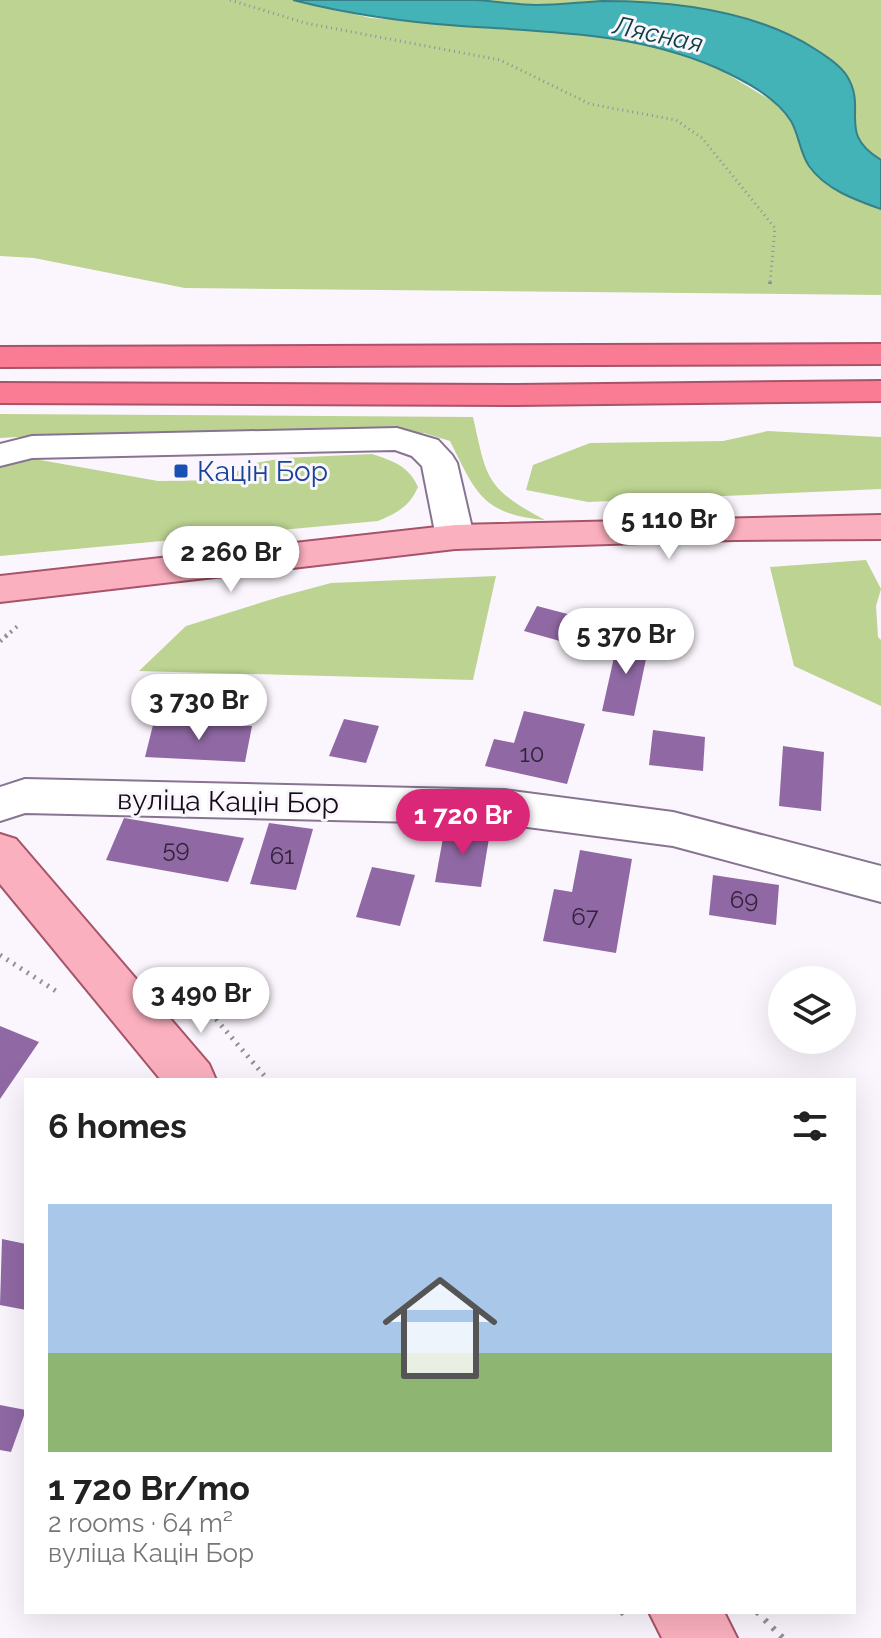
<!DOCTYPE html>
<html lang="en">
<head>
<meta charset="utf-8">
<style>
	:root { --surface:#fff; --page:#f6f6f6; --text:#222; --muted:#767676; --accent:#db2777 }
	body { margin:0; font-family:Raleway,sans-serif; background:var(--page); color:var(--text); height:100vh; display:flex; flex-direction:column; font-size:30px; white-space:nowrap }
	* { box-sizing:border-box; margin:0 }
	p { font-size:26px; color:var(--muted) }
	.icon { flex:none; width:44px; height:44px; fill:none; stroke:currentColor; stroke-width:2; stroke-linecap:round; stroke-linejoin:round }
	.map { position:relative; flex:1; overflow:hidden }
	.sheet { position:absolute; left:24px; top:1078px; width:832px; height:536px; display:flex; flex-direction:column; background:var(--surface); border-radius:0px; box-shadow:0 8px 32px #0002 }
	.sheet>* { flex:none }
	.fabs { position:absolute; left:768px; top:966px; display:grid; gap:16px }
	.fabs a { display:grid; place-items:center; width:88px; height:88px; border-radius:50%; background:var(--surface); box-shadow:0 8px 32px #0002; font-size:40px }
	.price { position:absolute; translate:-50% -68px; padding:0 18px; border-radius:28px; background:#fff; color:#222; font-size:26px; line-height:52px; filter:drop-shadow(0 2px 4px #0008) }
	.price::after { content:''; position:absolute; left:50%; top:48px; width:24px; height:18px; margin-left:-12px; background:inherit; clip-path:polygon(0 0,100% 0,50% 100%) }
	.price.on { background:var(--accent); color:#fff }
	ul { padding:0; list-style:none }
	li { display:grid; align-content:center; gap:16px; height:424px; padding:0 24px }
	li span { display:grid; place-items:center; height:248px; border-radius:0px; color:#555 }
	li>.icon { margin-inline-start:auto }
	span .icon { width:144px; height:144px; fill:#fffc; stroke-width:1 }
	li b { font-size:34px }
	h2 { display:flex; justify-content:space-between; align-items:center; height:96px; padding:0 24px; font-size:34px }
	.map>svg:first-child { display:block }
</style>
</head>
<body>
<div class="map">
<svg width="881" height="1638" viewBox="0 0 881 1638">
	<rect width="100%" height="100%" fill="#fbf6fd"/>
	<g fill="#bcd392">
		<polygon points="0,0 293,0 371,18 566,32 649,44 719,69 772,101 791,121 809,166 827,184 857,201 881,209 881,295 185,288 34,258 0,256"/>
		<path d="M476 0H881V160C831 130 875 96 835 63 733 0 596 13 476 0Z"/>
		<path d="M0 414 473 417C487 479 485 488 545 520 482 514 476 493 450 441L424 433 71 434 0 438Z"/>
		<polygon points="768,431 881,437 881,489 588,502 526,490 533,465 590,443 723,441"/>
		<path d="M372 454C393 461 409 466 418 487 410 506 397 513 378 521L0 556V466L29 458 158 481 223 480 249 464 284 458Z"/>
		<polygon points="866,560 881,589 876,606 878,637 881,640 881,706 794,666 770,567"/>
		<polygon points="496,576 473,680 139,671 186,626 279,597 331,583"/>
	</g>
	<path fill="#44b3b7" stroke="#358187" stroke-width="2" d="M293 0C353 0 415 0 475 0 496 1 516 5 536 5 559 5 581 2 603 1 673 1 754 10 815 49 826 56 840 65 847 76 868 110 836 133 881 160V209C855 200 825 189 809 166 800 153 799 135 791 121 775 96 743 80 717 68 635 32 549 32 461 26 403 22 348 14 293 0Z"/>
	<g fill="#9069a4">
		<polygon points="537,606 579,617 567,643 524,631"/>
		<polygon points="619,635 650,640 634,716 602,711"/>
		<polygon points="524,711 585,724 567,784 485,766 494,739 514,743"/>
		<polygon points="344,719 379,726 366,763 329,756"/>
		<polygon points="154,721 252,726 245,762 145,757"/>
		<polygon points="653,730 705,737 703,771 649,765"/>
		<polygon points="783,746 824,752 821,811 779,806"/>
		<polygon points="124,818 244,838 228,882 106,860"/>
		<polygon points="269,823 313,829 296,890 250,884"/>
		<polygon points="445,827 490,832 481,887 435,882"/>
		<polygon points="580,850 632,859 616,953 543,941 554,889 572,892"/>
		<polygon points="372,867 415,875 400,926 356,917"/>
		<polygon points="713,875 779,885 776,925 709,915"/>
		<polygon points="0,1026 39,1042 0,1099"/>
		<polygon points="2,1239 26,1244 26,1310 0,1305"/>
		<polygon points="0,1405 26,1410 11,1452 0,1450"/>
	</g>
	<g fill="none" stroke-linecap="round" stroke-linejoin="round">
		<g stroke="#877491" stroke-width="4">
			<g id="minor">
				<polygon points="397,428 438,440 452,455 457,463 474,537 468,546 455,549 442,546 436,537 422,466 412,456 395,450 32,458 0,466 0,444 32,436"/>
				<polygon points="25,779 505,790 673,812 881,866 881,902 673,846 505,824 25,813 0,821 0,787"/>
			</g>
		</g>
		<g stroke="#a85468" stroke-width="4">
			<g id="major">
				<polygon points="881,515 881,539 735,540 455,549 0,602 0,576 455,525"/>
				<polygon points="0,834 16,839 209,1064 216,1080 161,1080 0,884"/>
				<polygon points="649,1612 724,1612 737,1638 662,1638"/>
			</g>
		</g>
		<g stroke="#a85468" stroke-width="4">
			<g id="highway">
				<polygon points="881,344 881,364 0,367 0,347"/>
				<polygon points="881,381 881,401 516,405 0,403 0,383 516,385"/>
			</g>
		</g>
		<polyline stroke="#948f97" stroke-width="3" stroke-dasharray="1 4" stroke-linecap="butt" points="230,0 305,23 500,60 590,104 676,120 702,138 775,228 770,283"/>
		<g stroke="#948f97" stroke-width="4" stroke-dasharray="2 5" stroke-linecap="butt">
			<polyline points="770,284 770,281"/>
			<polyline points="5,637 20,624"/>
		</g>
		<g stroke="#948f97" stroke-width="5" stroke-dasharray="2 6" stroke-linecap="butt">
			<polyline points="0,641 7,635"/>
			<polyline points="0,955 59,993"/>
			<polyline points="162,972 203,1004 268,1080"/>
		</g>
		<g stroke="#948f97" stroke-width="6" stroke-dasharray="3 8" stroke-linecap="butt">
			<polyline points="622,1612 629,1620"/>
			<polyline points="757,1612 783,1638"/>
		</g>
		<use href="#minor" fill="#fff" fill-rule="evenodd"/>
		<use href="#major" fill="#fbb0bf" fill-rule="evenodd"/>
		<use href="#highway" fill="#f97b94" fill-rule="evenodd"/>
	</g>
	<rect fill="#1a4fb4" stroke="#fbf6fd" stroke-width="3" x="173" y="463" width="16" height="16" rx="4"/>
	<g text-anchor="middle" stroke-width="6" stroke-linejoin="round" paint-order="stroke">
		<g font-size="24" fill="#32233a">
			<text x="532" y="762">10</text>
			<text x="176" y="857">59</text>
			<text x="282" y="864">61</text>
			<text x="744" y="908">69</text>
			<text x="585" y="925">67</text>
		</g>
		<g font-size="26" font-style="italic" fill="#0c4042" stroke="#fbf6fd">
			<text transform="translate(658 34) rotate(12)" y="9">Лясная</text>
		</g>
		<g font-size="28" fill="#164399" stroke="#fbf6fd" text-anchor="start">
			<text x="197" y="481">Кацін Бор</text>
		</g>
		<g font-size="28" fill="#130c17" stroke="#fbf6fd">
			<text transform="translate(228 801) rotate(1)" y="10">вуліца Кацін Бор</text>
		</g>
	</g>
</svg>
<div class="fabs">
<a><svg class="icon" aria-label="layers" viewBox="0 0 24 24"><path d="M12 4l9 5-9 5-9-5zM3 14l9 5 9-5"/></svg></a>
</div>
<b class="price" style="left:669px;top:561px">5 110 Br</b>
<b class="price" style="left:231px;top:594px">2 260 Br</b>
<b class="price" style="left:626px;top:676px">5 370 Br</b>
<b class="price" style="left:199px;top:742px">3 730 Br</b>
<b class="price on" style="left:463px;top:857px">1 720 Br</b>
<b class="price" style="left:201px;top:1035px">3 490 Br</b>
<section class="sheet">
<h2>6 homes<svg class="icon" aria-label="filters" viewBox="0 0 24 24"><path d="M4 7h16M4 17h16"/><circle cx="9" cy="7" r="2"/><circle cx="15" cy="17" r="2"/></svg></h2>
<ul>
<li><span style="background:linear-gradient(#a9c7e8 60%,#8fb573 0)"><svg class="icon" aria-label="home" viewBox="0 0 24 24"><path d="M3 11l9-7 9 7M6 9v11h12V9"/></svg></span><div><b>1 720 Br/mo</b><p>2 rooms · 64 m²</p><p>вуліца Кацін Бор</p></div></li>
</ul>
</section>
</div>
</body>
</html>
